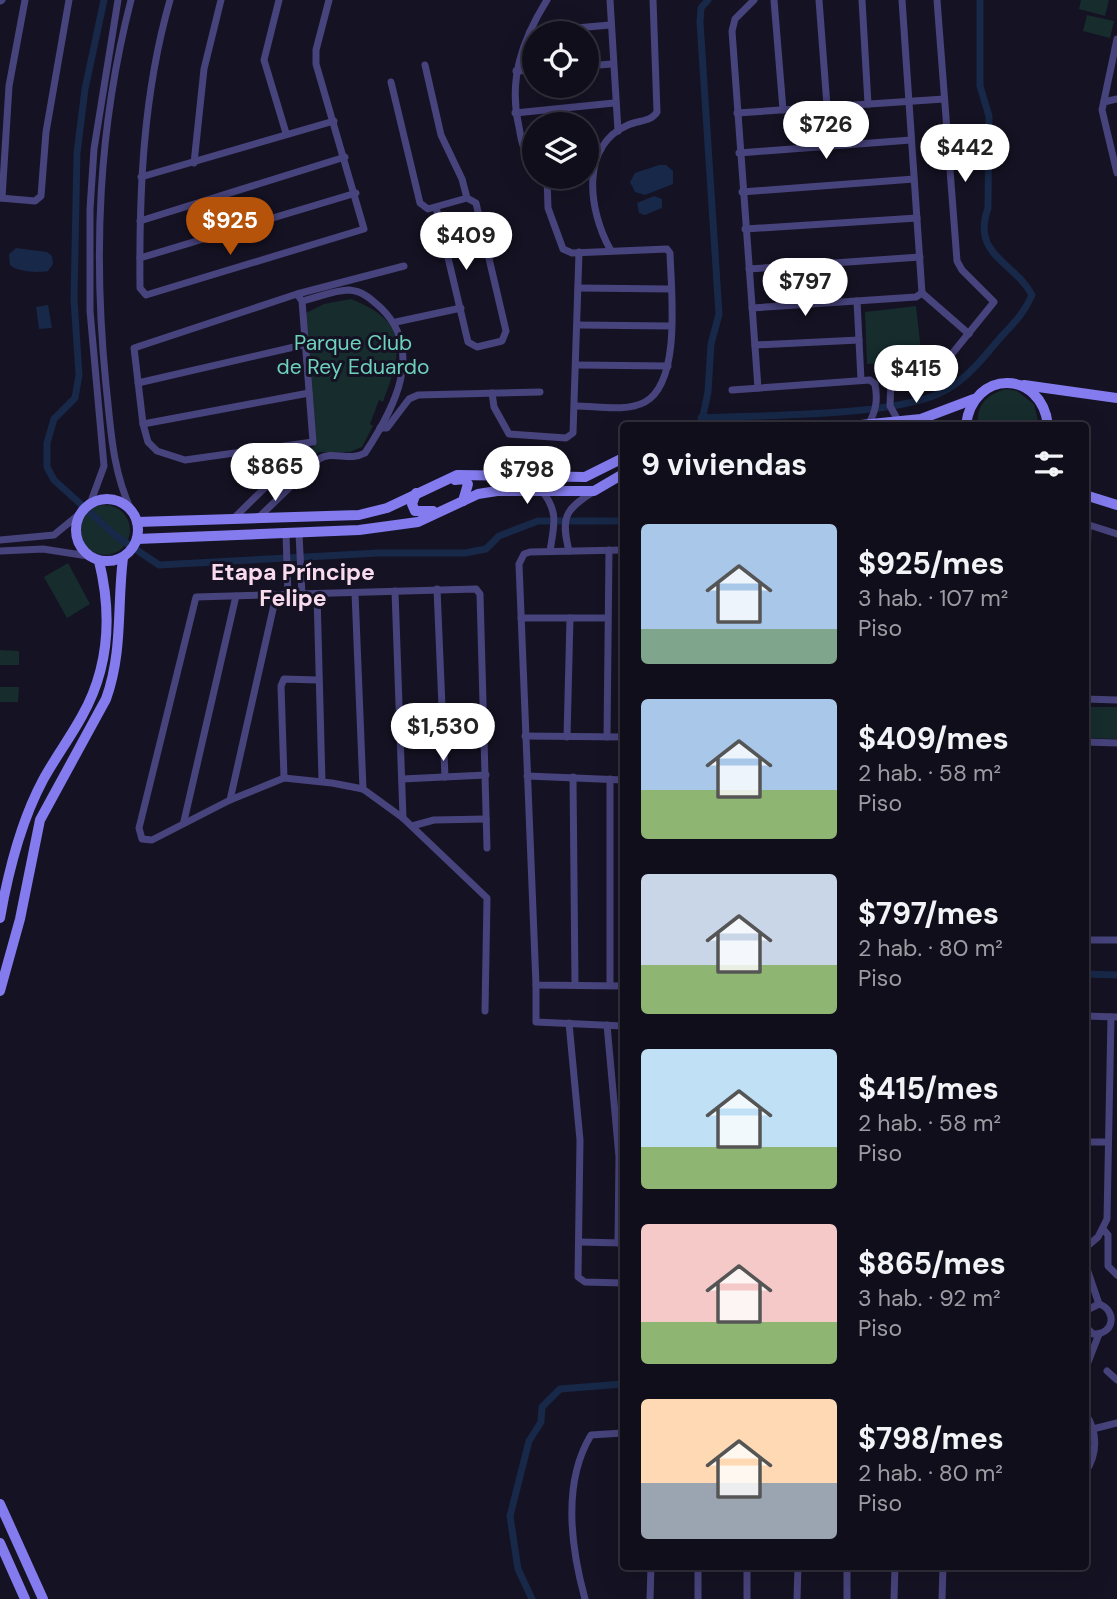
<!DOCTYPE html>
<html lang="es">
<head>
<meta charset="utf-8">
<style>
	:root { --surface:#100e1a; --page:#191723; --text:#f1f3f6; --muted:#9c9ca2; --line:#302e39; --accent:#b45309 }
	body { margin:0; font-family:"DM Sans",sans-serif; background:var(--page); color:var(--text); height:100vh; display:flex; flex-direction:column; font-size:26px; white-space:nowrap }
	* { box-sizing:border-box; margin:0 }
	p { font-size:23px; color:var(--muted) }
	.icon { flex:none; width:38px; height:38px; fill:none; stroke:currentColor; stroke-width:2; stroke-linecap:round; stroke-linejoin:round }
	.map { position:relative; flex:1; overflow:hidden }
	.side { position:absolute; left:620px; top:422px; width:469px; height:1148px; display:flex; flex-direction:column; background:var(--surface); border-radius:7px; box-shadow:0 7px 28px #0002,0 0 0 2px var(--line) }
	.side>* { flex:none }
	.fabs { position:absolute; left:522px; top:21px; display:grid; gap:14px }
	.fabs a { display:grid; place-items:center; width:77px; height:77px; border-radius:50%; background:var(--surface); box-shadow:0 7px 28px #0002,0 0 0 2px var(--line); font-size:35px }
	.price { position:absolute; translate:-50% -60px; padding:0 16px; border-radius:24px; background:#fff; color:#222; font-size:23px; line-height:46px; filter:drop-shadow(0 2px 4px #0008) }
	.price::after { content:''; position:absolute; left:50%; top:42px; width:21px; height:16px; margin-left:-10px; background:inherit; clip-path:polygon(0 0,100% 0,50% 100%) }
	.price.on { background:var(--accent); color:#fff }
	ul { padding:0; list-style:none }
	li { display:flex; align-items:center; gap:21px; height:175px; padding:0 21px }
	li span { display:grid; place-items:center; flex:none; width:196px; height:140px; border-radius:7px; color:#555 }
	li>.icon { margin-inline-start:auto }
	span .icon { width:84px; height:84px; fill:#fffc; stroke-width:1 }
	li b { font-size:30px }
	h2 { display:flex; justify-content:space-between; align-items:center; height:84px; padding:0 21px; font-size:30px }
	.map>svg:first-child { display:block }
</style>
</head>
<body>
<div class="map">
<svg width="1117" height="1599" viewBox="0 0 1117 1599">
	<rect width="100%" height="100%" fill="#151223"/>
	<g fill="#162c2d">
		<polygon points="1081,0 1109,0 1105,16 1079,9"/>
		<polygon points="1087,15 1114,21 1110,38 1083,31"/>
		<path d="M351 299C410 322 402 352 383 402L379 400 370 424 373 426 362 447 350 452H319L285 478 298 462V451L314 447 304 314 324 304Z"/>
		<polygon points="916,306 922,360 867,364 865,312"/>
		<path d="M1006 389 1017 391 1034 404 1039 425H978C976 405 987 394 1006 389Z"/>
		<circle cx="105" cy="530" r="25"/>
		<polygon points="68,563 90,604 67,618 44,577"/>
		<polygon points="0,650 19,651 19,665 0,665"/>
		<polygon points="0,687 19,687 18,702 0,702"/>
		<polygon points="1085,707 1117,707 1117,739 1085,738"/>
	</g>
	<g fill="#172848">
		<polygon points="659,165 666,165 673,171 673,184 645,195 635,192 630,182 635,173"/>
		<polygon points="654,196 662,199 662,208 645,215 639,213 637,203"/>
		<path d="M16 248 47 252 52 256 53 264 48 271C37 273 18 272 10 265L9 254Z"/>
		<polygon points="48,305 52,328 39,329 36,307"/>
	</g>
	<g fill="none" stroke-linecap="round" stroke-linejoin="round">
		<g stroke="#172848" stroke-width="7">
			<polyline points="104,0 85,89 77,153 74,299 79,375 75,398 54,419 47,443 47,467 54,480 116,536 159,565 379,553 465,553 486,549 499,536 538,521 623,521"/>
			<path d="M701 418C758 415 900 417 946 390 968 378 984 357 1000 338 1013 324 1024 314 1032 295 1015 262 971 256 988 208L989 116 980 86V0"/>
			<polyline points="701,425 708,392 711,344 719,314 700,22 701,8 708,0"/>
			<polyline points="1085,974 1117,975"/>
			<polyline points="532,1599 518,1569 510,1516 529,1441 541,1422 542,1407 560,1389 623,1384"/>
		</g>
		<g stroke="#47437c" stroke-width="7">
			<path d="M170 0C143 94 139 191 140 288L146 295 364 229 316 64V50L329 0"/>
			<polyline points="279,0 264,60 286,133"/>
			<polyline points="610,0 618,131"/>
			<polyline points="754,0 735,19 732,31 758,388"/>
			<polyline points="774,0 783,110"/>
			<polyline points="819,0 827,106"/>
			<polyline points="862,0 868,104"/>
			<polyline points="902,0 922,293"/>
			<polyline points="0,1 2,0"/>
			<polyline points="530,32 610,25"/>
			<polyline points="1117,39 1102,110 1117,173"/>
			<polyline points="425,65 441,135 462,179 467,198"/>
			<polyline points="586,66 612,64"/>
			<polyline points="516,71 534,70"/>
			<polyline points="391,82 420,203 428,209 467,198 476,203 506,331 502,341 477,347 468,342 436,207"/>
			<polyline points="1104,102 1117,99"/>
			<polyline points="515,113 614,103"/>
			<polyline points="737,113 944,99"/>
			<polyline points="586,150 601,149"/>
			<polyline points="739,153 911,140"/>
			<path d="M534 154 527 153C521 146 521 136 519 127 508 80 522 40 547 0"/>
			<polyline points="194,163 204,69 221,0"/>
			<polyline points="141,177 334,121"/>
			<path d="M547 177 548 208 563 249 572 253 667 249 670 253C671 289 682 382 645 402 627 412 596 406 576 406"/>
			<polyline points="742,192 914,179"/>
			<polyline points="0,198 35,201 41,196 46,132 69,0"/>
			<polyline points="2,198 9,86 25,0"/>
			<polyline points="140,221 345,157"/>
			<polyline points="745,229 917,218"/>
			<path d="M610 249C589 211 579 146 628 125 639 120 651 122 657 112L653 0"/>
			<polyline points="140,258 356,193"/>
			<polyline points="749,269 920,257"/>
			<polyline points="578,288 671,289"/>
			<polyline points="297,294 302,301 313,442 185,460 157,451 148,442 143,424 134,348 297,294 404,266"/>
			<polyline points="857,301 861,380"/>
			<polyline points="752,308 916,297 922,293 969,334"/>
			<polyline points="396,322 461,308"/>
			<polyline points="578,325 671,326"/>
			<polyline points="755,345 859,340"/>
			<polyline points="577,365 668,366"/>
			<polyline points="138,383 307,344"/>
			<path d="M732 390 870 380 875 384C878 400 876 411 868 425"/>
			<polyline points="492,393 494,407 509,434 566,438 573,433 579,252"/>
			<polyline points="899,422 890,406 891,380 932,369 951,355 994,302 962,270 957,261 937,0"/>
			<polyline points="143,424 309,393"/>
			<polyline points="380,428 387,428 409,399 418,395 540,392"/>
			<path d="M542 491C559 512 554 525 550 551"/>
			<polyline points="90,504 104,466 90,311 90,209 94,149 118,0"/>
			<path d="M131 510C112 469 111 429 106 385 93 254 98 128 131 0"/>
			<path d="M258 518 319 459C333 450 349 462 365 453 394 409 425 351 381 308 371 299 363 291 349 290 334 290 316 298 302 301"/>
			<polyline points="233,519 291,462 296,446"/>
			<polyline points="1086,524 1117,534"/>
			<polyline points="299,533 302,595"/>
			<polyline points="286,534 288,596"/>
			<polyline points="0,540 54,535 82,512"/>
			<polyline points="623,550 530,552 524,554 519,564 536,985 623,986"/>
			<polyline points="0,551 43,549 88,556"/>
			<path d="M569 551C561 518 564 510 593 492"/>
			<polyline points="437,589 445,777"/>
			<polyline points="395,591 403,818"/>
			<polyline points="355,593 363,789"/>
			<polyline points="317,594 322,781"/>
			<polyline points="521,618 607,618"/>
			<polyline points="1085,640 1088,525"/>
			<polyline points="1085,699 1117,700"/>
			<polyline points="525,736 623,737"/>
			<polyline points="567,737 570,618"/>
			<polyline points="607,737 609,550"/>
			<polyline points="1085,742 1117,743"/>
			<polyline points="527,776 623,780"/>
			<polyline points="573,777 575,984"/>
			<polyline points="284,778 281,686 284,679 317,680"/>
			<polyline points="402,779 486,775"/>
			<polyline points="610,779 610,984"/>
			<polyline points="230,800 276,596"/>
			<polyline points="184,821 236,596"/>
			<polyline points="412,826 434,820 486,819"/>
			<polyline points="1085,940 1117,940"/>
			<polyline points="536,985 536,1022 623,1026"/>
			<polyline points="485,1011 487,898 403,818 363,789 332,783 284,778 230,800 152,840 142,839 139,828 196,597 476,589 480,594 487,848"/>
			<polyline points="1085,1016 1117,1017"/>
			<polyline points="569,1023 580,1140 578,1277 585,1282 623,1283"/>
			<polyline points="607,1025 619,1157 618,1243"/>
			<polyline points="1085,1142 1108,1142"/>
			<polyline points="1103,1229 1108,1235 1108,1266 1117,1275"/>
			<polyline points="579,1242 623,1243"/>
			<polyline points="1085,1248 1098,1237 1107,1219 1111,1017"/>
			<polyline points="1085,1263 1099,1304"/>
			<path d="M1085 1311 1099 1304C1117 1310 1115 1335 1093 1334L1085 1326"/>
			<polyline points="1085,1370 1099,1334"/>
			<polyline points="1107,1371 1117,1380"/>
			<path d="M1085 1413C1098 1432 1098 1454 1085 1473"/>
			<polyline points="1093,1429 1117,1423"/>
			<path d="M585 1599C571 1548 562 1483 591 1435L623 1433"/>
			<polyline points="650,1599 651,1566"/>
			<polyline points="698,1599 698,1566"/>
			<polyline points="747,1599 747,1566"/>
			<polyline points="797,1599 798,1566"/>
			<polyline points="847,1599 847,1566"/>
			<polyline points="894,1599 895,1566"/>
			<polyline points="942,1599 943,1566"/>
		</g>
		<g stroke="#847cee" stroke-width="10">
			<polyline points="1024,385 1117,398"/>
			<polyline points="861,425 921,419 974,399"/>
			<path d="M966 425C973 369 1041 369 1048 425"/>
			<polyline points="455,480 464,479 468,484 463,501"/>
			<polyline points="416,493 412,504 415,511 433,511"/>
			<polyline points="1085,495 1117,505"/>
			<circle cx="107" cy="530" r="31"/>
			<polyline points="137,522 359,515 387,508 457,475 585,477 623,458"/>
			<polyline points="137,539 359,530 418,522 478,494 497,491 594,491 623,474"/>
			<path d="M0 918C8 873 21 821 43 780 55 758 70 738 82 716 109 668 112 614 99 561"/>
			<path d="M0 991 20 919 40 820 106 699C123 652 117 606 123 558"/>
			<polyline points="0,1504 43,1599"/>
			<polyline points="0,1543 25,1599"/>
		</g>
	</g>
	<g text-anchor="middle" stroke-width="6" stroke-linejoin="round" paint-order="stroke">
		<g font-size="21" fill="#6ed1bc" stroke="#151223">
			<text x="353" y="350">Parque Club<tspan x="353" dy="24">de Rey Eduardo</tspan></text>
		</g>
		<g font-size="23" font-weight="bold" fill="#fadbee" stroke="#151223">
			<text x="293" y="580">Etapa Príncipe<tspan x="293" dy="26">Felipe</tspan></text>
		</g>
	</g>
</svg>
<div class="fabs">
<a><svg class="icon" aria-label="locate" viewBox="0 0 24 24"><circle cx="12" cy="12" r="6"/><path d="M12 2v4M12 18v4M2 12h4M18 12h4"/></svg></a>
<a><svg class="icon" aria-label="layers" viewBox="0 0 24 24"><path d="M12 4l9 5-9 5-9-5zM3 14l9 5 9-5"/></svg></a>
</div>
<b class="price" style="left:826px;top:161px">$726</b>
<b class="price" style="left:965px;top:184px">$442</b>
<b class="price on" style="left:230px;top:257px">$925</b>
<b class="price" style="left:466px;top:272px">$409</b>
<b class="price" style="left:805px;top:318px">$797</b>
<b class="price" style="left:916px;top:405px">$415</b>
<b class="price" style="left:275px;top:503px">$865</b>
<b class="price" style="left:527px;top:506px">$798</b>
<b class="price" style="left:443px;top:763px">$1,530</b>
<section class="side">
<h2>9 viviendas<svg class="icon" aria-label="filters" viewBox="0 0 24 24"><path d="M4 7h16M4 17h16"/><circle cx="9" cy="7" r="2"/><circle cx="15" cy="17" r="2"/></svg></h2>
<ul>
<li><span style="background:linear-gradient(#a9c7e8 75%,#7fa58c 0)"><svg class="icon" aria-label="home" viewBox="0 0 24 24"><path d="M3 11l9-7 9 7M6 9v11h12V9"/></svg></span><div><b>$925/mes</b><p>3 hab. · 107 m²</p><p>Piso</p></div></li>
<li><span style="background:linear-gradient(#a9c7e8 65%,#8fb573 0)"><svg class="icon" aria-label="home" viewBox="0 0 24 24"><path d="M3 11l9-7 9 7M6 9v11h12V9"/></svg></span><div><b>$409/mes</b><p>2 hab. · 58 m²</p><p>Piso</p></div></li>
<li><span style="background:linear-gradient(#c9d6e8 65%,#8fb573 0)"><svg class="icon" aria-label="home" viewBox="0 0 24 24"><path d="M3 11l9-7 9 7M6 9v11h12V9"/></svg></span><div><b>$797/mes</b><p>2 hab. · 80 m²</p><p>Piso</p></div></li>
<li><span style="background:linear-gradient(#bfe0f5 70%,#8fb573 0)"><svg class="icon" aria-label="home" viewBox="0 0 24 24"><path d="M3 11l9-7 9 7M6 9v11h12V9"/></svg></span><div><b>$415/mes</b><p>2 hab. · 58 m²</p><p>Piso</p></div></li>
<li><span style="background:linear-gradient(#f6c9c9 70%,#8fb573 0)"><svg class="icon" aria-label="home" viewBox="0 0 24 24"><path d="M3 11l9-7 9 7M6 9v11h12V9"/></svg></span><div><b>$865/mes</b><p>3 hab. · 92 m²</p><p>Piso</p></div></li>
<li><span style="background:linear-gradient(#ffd9b3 60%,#9aa5b1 0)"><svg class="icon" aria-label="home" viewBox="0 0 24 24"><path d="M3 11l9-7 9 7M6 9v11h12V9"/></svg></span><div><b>$798/mes</b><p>2 hab. · 80 m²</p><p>Piso</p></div></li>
</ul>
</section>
</div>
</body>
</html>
